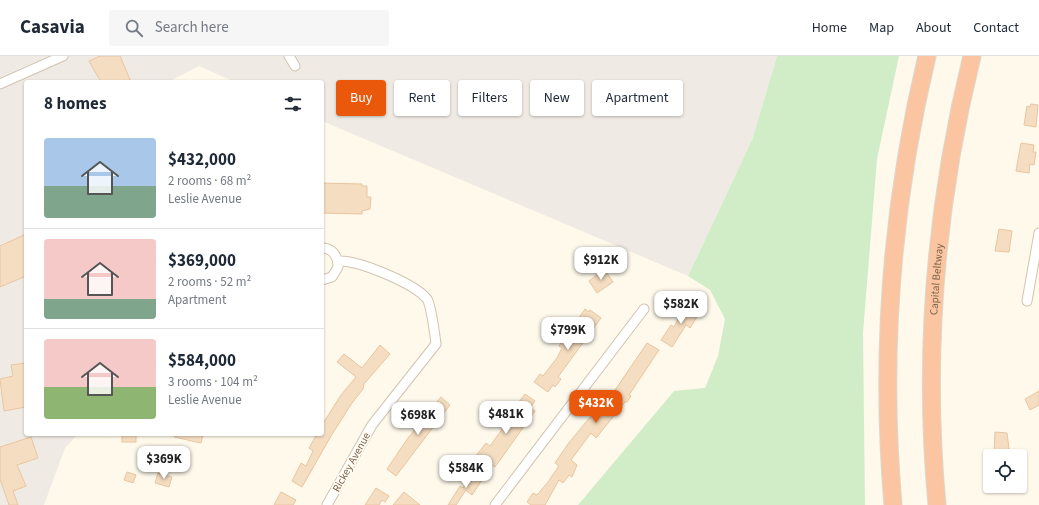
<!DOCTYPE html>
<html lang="en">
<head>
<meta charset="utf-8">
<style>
	:root { --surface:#fff; --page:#f6f6f7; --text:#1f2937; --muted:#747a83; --line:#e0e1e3; --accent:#ea580c }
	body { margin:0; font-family:"Source Sans 3",sans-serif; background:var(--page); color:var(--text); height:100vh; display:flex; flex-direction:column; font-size:15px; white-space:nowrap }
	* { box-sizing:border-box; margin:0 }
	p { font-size:13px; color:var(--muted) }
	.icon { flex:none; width:22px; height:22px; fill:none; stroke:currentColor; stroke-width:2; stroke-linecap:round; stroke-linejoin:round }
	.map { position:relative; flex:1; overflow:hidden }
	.side { position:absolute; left:24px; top:24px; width:300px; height:356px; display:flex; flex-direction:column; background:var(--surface); border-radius:4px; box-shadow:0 1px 3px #0004 }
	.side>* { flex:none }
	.top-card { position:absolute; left:336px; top:24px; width:380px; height:36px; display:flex; gap:8px }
	.buttons { position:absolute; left:983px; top:393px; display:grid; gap:8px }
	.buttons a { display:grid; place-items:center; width:44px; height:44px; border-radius:4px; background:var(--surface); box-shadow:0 1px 3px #0004; font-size:20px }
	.price { position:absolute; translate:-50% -34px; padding:0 9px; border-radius:8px; background:#fff; color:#222; font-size:13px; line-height:26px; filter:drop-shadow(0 1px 2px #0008) }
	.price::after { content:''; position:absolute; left:50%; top:24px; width:12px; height:9px; margin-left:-6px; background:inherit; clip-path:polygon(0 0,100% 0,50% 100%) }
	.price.selected { background:var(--accent); color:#fff }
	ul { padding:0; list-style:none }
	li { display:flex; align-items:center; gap:12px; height:100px; padding:0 20px }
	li+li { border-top:1px solid var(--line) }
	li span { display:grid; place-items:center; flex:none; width:112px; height:80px; border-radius:4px; color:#555 }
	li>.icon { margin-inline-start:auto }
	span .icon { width:48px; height:48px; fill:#fffc; stroke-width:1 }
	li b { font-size:17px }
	h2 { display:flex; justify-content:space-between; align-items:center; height:48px; padding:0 20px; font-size:17px }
	.pill { padding:0 14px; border-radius:4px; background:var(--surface); box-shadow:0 1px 3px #0004; font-size:14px; line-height:36px }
	.pill.selected { background:var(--accent); color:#fff }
	header { display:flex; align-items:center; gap:24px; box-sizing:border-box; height:56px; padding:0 20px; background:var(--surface); border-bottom:1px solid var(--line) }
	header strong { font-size:19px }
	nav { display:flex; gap:22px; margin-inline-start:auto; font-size:14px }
	.search { width:280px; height:36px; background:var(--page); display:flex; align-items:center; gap:10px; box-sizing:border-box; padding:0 14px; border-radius:4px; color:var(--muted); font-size:15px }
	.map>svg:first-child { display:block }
</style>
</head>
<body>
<header>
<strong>Casavia</strong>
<div class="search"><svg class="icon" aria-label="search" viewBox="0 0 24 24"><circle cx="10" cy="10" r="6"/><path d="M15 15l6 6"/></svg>Search here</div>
<nav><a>Home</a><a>Map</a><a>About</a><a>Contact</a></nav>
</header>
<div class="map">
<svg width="1039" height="449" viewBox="0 0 1039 449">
	<rect width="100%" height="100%" fill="#fef9eb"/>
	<polygon fill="#efebe4" points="0,0 777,0 752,84 688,220 322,65 322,26 235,26 199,10 168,26 26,26 26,378 78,378 65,392 44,449 0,449"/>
	<polygon fill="#d1edc8" points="777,0 899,0 877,103 863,277 865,449 578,449 674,335 705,332 718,300 725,263 710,234 688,220 752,84"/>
	<g fill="#f5ddc1" stroke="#e8c6a0">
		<polygon points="100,0 120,0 131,26 101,26 89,5"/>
		<polygon points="1031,48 1038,49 1036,71 1024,69 1027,50 1030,51"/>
		<polygon points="1021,87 1034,89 1033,96 1036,96 1034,109 1030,108 1029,117 1016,115"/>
		<polygon points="322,127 362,128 362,130 367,130 367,141 371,141 370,153 362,155 362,158 322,157"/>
		<polygon points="999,173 1012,175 1009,196 995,195"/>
		<polygon points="26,178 26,220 0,231 0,190"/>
		<polygon points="604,213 613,226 597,237 589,225"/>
		<polygon points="686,247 700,256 690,272 686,269 672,291 661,284 671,269 674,271"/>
		<polygon points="585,253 589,256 590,254 601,262 558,321 561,323 555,331 553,329 548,336 534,326 540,318 543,320 557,302 562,292 559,290 564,282 570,285 583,265 579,262"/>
		<polygon points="647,287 659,294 629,339 631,340 627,346 625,346 596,382 591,377 571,404 577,409 572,421 569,419 563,427 559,424 545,449 531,449 527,446 533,437 537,439 548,426 559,410 555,407 568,388 604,344 607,346"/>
		<polygon points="380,289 390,298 364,328 363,333 352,347 331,380 302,431 292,425 301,407 306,410 313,395 309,392 317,378 322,378 322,369 341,339 356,321 337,306 344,298 362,312"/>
		<polygon points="26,307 26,351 4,355 0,323 13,320 11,309"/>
		<polygon points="1039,335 1039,349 1030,354 1025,343"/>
		<polygon points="525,338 535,345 530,352 535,355 495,411 489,407 483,414 475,408 478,403 475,401 486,387 490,390 516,354 514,352"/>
		<polygon points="441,341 450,349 396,420 387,413 408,382"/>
		<polygon points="995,376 1007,377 1010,400 994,400"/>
		<rect x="122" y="378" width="14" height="8"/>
		<polygon points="175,378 203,378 201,387 174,381"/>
		<polygon points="31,381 38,402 17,409 26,430 13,435 18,449 9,449 0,423 0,391"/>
		<polygon points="127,416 136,419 133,427 124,424"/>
		<polygon points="158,417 172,421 169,431 155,427"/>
		<polygon points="473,418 482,424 472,439 466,434 456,449 448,449 460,430 463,432"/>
		<polygon points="376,432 389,440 385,446 382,444 379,449 365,449"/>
		<polygon points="281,436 296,444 293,449 274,449"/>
		<polygon points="404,436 420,449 393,449"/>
	</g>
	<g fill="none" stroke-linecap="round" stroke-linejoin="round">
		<g stroke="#d2c3af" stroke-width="11">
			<g id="street">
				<polyline points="289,0 295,10"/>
				<polyline points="0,28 63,0"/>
				<path d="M322 192C333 192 338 201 338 211L332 221 322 224"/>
				<polyline points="1027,245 1039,177"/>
				<path d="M327 449 372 369 436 288C435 280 431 249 427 243 414 227 358 204 338 205"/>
				<polyline points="495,449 644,253"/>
			</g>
		</g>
		<g stroke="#ddd7d0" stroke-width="19">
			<g id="highway">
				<path d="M893 449C880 299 892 146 927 0"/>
				<path id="s1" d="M937 449C923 299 936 146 972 0"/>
			</g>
		</g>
		<use href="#street" stroke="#fff" stroke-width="9"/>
		<use href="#highway" stroke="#fac5a0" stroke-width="17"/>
	</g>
	<g text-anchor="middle" stroke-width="3.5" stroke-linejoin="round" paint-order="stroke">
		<g font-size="11" fill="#7c644b" stroke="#fffcf3">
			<text dy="4" stroke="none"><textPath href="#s1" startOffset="226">Capital Beltway</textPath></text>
			<text transform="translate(351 406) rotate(-61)" y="4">Rickey Avenue</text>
		</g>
	</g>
</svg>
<div class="buttons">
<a><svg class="icon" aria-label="locate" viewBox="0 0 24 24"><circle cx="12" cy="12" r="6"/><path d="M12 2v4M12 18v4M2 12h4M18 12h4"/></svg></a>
</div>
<b class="price" style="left:601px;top:225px">$912K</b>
<b class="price" style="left:681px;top:269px">$582K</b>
<b class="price" style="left:568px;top:295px">$799K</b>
<b class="price selected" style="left:596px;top:368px">$432K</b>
<b class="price" style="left:506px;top:379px">$481K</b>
<b class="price" style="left:418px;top:380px">$698K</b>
<b class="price" style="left:164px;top:424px">$369K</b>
<b class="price" style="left:466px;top:433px">$584K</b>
<div class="top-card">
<a class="pill selected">Buy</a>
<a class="pill">Rent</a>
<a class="pill">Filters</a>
<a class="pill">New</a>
<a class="pill">Apartment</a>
</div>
<section class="side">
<h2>8 homes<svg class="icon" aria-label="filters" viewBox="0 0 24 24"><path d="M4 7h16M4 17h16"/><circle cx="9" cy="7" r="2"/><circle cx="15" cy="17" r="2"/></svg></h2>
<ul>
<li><span style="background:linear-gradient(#a9c7e8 60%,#7fa58c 0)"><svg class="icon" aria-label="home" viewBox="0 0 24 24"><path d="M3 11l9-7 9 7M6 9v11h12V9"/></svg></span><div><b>$432,000</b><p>2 rooms · 68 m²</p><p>Leslie Avenue</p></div></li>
<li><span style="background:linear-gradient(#f6c9c9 75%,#7fa58c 0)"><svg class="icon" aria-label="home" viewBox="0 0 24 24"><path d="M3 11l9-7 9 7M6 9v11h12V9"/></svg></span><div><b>$369,000</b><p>2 rooms · 52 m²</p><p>Apartment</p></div></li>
<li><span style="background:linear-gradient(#f6c9c9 60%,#8fb573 0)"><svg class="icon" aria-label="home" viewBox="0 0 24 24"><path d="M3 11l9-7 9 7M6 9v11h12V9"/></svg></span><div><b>$584,000</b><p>3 rooms · 104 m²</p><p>Leslie Avenue</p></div></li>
</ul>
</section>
</div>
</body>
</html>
